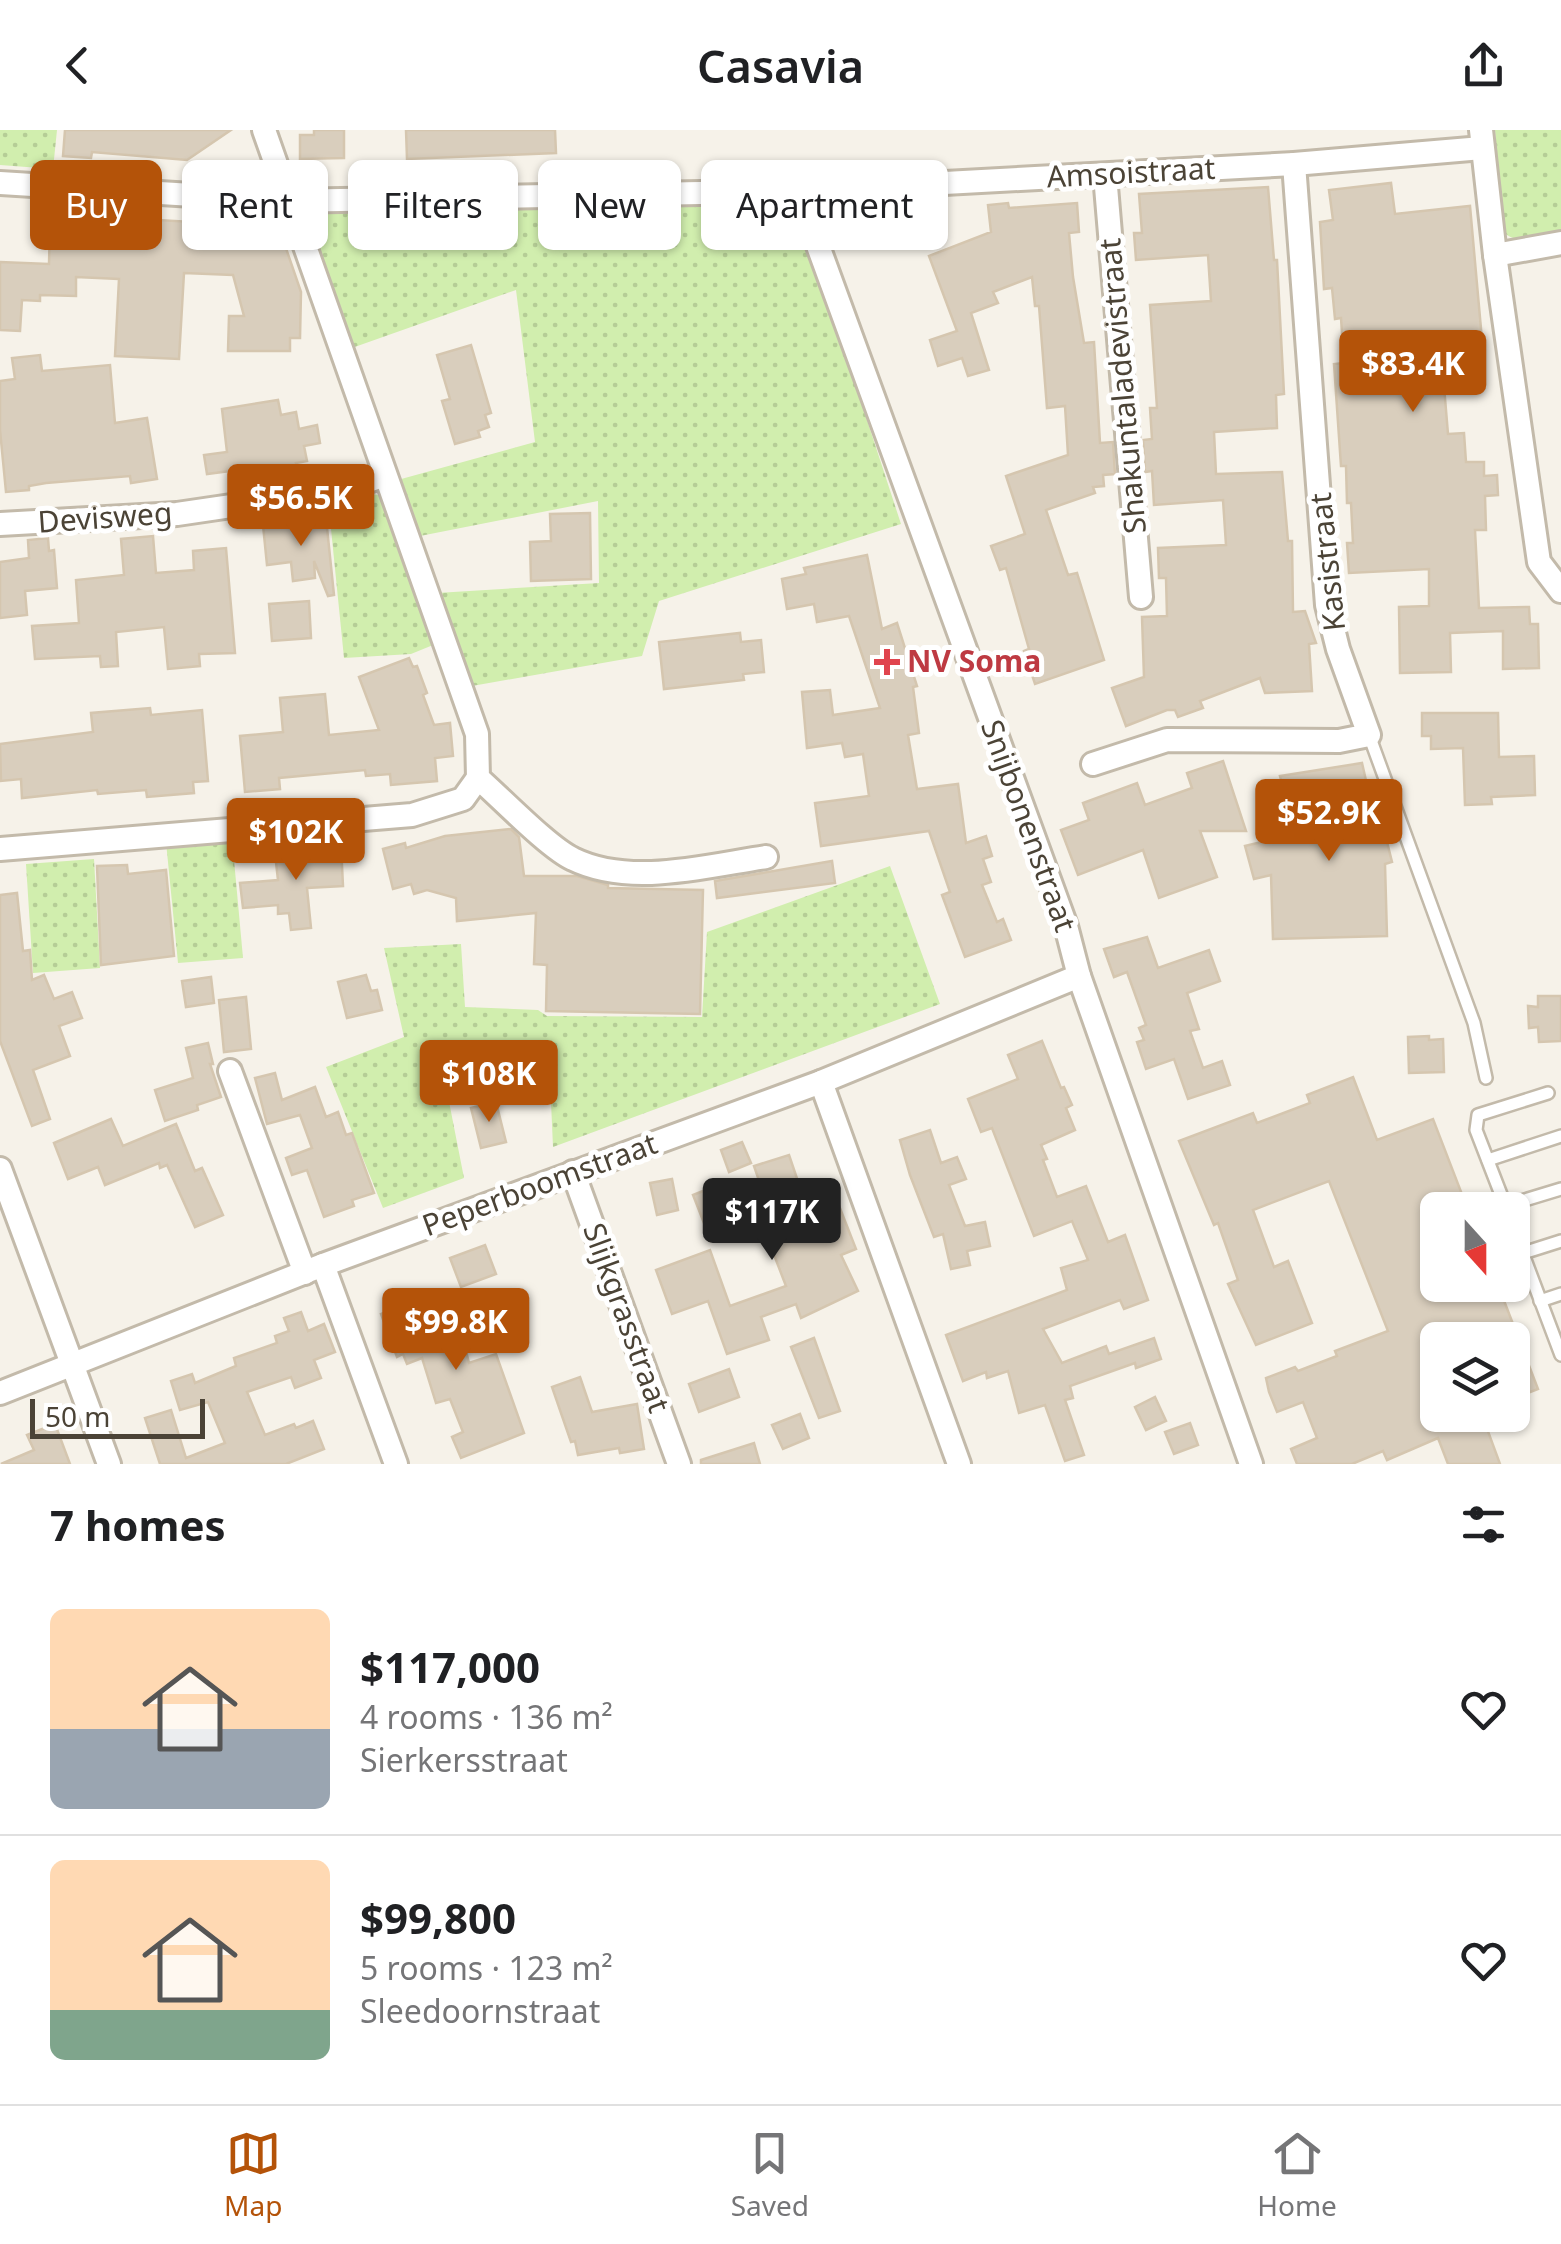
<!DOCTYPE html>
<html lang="en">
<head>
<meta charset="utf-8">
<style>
	:root { --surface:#fff; --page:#f2f2f2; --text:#202124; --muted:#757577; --line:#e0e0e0; --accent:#b45309 }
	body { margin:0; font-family:"Noto Sans",sans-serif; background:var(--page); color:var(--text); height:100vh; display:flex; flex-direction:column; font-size:38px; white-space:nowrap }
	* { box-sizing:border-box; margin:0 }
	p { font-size:32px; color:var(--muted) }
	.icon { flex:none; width:55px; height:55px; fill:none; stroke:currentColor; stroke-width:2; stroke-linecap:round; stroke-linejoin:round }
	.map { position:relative; height:1334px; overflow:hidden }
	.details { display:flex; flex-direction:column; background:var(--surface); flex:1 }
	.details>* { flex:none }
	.top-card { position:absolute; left:30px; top:30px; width:1000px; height:90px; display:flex; gap:20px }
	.needle { width:65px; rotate:159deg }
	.buttons { position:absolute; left:1420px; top:1062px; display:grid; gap:20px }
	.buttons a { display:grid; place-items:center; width:110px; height:110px; border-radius:15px; background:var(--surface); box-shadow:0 2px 8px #0004; font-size:50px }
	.scale { position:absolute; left:30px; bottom:25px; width:175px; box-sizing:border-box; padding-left:10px; border:5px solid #4b4336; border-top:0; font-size:28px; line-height:35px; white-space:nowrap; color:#4b4336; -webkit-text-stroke:8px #fff; paint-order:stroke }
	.price { position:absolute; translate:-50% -85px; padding:0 22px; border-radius:10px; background:var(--accent); color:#fff; font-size:32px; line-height:65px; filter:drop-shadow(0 2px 5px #0008) }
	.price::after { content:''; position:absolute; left:50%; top:60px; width:30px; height:22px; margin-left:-15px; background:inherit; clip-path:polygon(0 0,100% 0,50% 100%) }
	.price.current { background:#222; color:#fff }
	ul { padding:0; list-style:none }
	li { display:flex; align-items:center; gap:30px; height:250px; padding:0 50px }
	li+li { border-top:2px solid var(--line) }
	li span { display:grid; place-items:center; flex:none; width:280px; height:200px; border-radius:15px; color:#555 }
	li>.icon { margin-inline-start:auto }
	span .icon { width:120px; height:120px; fill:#fffc; stroke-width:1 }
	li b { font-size:42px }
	h2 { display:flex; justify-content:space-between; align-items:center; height:120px; padding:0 50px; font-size:42px }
	.tag { padding:0 35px; border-radius:15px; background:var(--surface); box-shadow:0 2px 8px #0004; font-size:35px; line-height:90px }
	.tag.current { background:var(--accent); color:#fff }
	header { display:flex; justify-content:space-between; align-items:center; height:130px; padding:0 50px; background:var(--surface); font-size:45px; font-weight:600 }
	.dock { display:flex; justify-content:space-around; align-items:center; height:140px; border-top:2px solid var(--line); background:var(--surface); font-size:28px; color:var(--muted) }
	.dock a { display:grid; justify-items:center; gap:5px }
	.dock .current { color:var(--accent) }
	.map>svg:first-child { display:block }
</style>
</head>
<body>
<header><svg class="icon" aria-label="back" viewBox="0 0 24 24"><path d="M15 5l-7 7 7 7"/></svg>Casavia<svg class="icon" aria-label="share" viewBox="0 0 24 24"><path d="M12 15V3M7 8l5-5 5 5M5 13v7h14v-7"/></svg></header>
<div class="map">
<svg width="1561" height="1334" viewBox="0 0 1561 1334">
	<defs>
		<pattern id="grass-dots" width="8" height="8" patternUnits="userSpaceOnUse" patternTransform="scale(2.5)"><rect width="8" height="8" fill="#d1eeae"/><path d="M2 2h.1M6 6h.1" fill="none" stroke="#b5cd96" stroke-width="1.8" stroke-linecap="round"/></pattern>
	</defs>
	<rect width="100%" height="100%" fill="#f6f2e9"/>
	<g fill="url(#grass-dots)">
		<polygon points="0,0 57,0 53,39 0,35"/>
		<path d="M1495 0H1561V104C1542 107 1518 116 1503 102Z"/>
		<polygon points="787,70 799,82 901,394 659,471 642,526 472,556 437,463 599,453 598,371 415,407 394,351 535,312 516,160 349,219 303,90 307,81"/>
		<polygon points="362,362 383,366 438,513 411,524 344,528 328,369"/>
		<polygon points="232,708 243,828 178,833 166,712"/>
		<polygon points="94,729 100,838 33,843 26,734"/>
		<polygon points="890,736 940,874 553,1017 549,927 443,941 464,1048 383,1078 326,937 404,907 384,818 461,814 465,877 538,880 547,886 702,887 707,802"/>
	</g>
	<g fill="#d9cebd" stroke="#d5c6af" stroke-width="2.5">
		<polygon points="65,0 231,0 187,30 92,22 91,28 63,26"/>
		<polygon points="314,0 344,0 344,28 300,29 300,5 314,5"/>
		<polygon points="406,0 555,0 556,23 407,29"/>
		<polygon points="1391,53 1395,84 1470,76 1482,210 1476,211 1479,253 1444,256 1448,304 1464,303 1466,332 1484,332 1484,346 1497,345 1498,365 1485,366 1486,400 1475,400 1479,478 1529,477 1530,494 1538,494 1539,538 1503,539 1503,501 1450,503 1451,542 1400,543 1399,477 1429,476 1429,439 1349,443 1347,413 1353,413 1351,373 1347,373 1346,336 1341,336 1334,234 1344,233 1341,188 1335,189 1332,158 1324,159 1320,92 1333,90 1329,60"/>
		<polygon points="1268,57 1274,130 1277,130 1284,264 1276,265 1277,298 1214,302 1216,344 1282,342 1288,411 1292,411 1293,482 1305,481 1316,513 1309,514 1312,561 1265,563 1260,548 1200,571 1203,578 1178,587 1175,580 1167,580 1126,596 1112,558 1144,547 1142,487 1167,486 1166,448 1159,448 1158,418 1226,415 1223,370 1154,375 1152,341 1145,342 1143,310 1152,309 1150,278 1157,278 1150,175 1211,171 1208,125 1136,130 1134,103 1142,103 1139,64"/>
		<polygon points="1008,73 1009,78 1077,73 1079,102 1069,103 1073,147 1084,213 1094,212 1100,313 1113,312 1115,344 1103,345 1104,356 1093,357 1095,363 1046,380 1068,445 1077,443 1104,530 1035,554 1024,521 1029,519 1006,438 1000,440 991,416 1025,404 1006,346 1068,325 1065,276 1047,278 1039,176 1035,176 1032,147 993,162 998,173 971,183 989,240 968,246 962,228 938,236 930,210 957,201 929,126 991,102 988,75"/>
		<polygon points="192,83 227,84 226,110 279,98 301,162 300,208 290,208 290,221 228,221 229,186 244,186 233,145 184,143 179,229 115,226 119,149 76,147 76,166 40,165 40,171 22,170 20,201 0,200 0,132 49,134 50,95 122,98 123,88 192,92"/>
		<polygon points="471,215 491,283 485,285 489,297 478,301 480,307 455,314 442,271 450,269 437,225"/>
		<polygon points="40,225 42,241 110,235 115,293 147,288 157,349 131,353 130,346 46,353 29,356 29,360 6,362 0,300 0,251 15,249 12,228"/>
		<polygon points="278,270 281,285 296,282 299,299 317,295 320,313 304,316 307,331 296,333 298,340 273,345 272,340 231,345 230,341 207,344 204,325 227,322 222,279"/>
		<polygon points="590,383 591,449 531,451 530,412 551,411 550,384"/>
		<polygon points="326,388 334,465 328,466 314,431 315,448 293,451 291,432 267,435 263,395"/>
		<polygon points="153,406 156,443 194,440 193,421 226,418 235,523 199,524 200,536 168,539 164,497 116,502 118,536 101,537 100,526 35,529 32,496 79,493 76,450 124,445 121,409"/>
		<polygon points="48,408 49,421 54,420 57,458 25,461 27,485 0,488 0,432 29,428 28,410"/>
		<polygon points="867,425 882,499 897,493 917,556 913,557 919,603 908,605 917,659 958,654 966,713 986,706 992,726 983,729 991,752 982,755 997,792 1003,789 1011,810 965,827 942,765 950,762 929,701 821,716 815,673 869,666 863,624 845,627 842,613 807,618 802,562 830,560 833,585 880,578 849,486 817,492 814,474 787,479 782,449 806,444 804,438"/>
		<polygon points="309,471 311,508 272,511 269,474"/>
		<polygon points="740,503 741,512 761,510 764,542 743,544 744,550 664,559 659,512"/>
		<polygon points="409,528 413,537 417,536 427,563 423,565 434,595 450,593 453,626 435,628 437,651 391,655 390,644 366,646 365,640 279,648 280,659 245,662 240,606 283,602 280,568 325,564 329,605 379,600 359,547"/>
		<polygon points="150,578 151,585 202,580 208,651 193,652 194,663 147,667 146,660 98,664 97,660 22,668 21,649 1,651 0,614 93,602 91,583"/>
		<polygon points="1422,583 1498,583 1499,627 1534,626 1535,665 1491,667 1492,674 1465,675 1463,618 1431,619 1431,606 1422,606"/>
		<polygon points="1223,631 1246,701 1200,701 1217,747 1159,768 1143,720 1078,745 1061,700 1089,690 1083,673 1137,653 1145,675 1192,658 1187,643"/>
		<polygon points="1362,633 1375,690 1381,688 1392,732 1385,734 1387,806 1273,809 1271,745 1254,749 1245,716 1332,695 1324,653 1285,664 1280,646"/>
		<polygon points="511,699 519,707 524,746 577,746 608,755 608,758 703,760 700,884 546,881 547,835 534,834 536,783 457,791 456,768 427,760 414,764 411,754 393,759 383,719 405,713 406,718 445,706"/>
		<polygon points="341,715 343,756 307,758 311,798 291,800 289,783 278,784 278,775 243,778 240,753 278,750 275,723"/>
		<polygon points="832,731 835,753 717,768 715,751"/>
		<polygon points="127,735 128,744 166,740 174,826 101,835 97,736"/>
		<polygon points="17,763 23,821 30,820 32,850 44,845 54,869 72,862 82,888 59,896 70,926 33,940 50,989 32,996 0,911 0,765"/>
		<polygon points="1147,807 1158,838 1209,820 1220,851 1187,863 1199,899 1190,901 1203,938 1222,931 1230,955 1188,969 1174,929 1146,939 1137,912 1144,910 1139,898 1146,895 1127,842 1114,847 1104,819"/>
		<polygon points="366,845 371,861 377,860 382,880 347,888 338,852"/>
		<polygon points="211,847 214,873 186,877 182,851"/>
		<polygon points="1538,866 1561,866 1561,911 1539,912 1538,897 1529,898 1528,876 1538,877"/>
		<polygon points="246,867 251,919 224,922 219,870"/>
		<polygon points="1429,906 1429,910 1443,909 1444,942 1409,943 1408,907"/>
		<polygon points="1042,911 1061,958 1064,957 1072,975 1066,978 1075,1000 1041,1015 1047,1029 1043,1030 1057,1067 1086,1056 1108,1112 1125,1105 1148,1170 1124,1179 1120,1170 1043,1199 1062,1233 1106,1216 1109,1224 1154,1208 1161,1229 1136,1238 1135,1233 1070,1256 1073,1268 1065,1270 1084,1325 1065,1331 1045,1275 1019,1283 1008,1241 987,1248 986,1242 963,1251 946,1205 1067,1160 1061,1138 1088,1130 1072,1091 1034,1106 992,998 981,1002 968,969 1018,949 1008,925"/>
		<polygon points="208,913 213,934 210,934 221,967 197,975 198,980 165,991 155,960 193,948 186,918"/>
		<polygon points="275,943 282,970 315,957 326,987 338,982 346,1005 352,1003 374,1063 352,1070 354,1076 324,1087 307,1040 292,1045 286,1028 312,1018 300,985 267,994 255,948"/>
		<polygon points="1353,947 1377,1010 1433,989 1468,1080 1438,1080 1438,1155 1498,1155 1538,1259 1512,1269 1512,1210 1438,1210 1438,1285 1482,1285 1500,1334 1448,1334 1438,1308 1387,1330 1383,1321 1352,1334 1297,1334 1291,1319 1317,1308 1303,1272 1277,1282 1269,1262 1266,1248 1295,1237 1298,1241 1337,1226 1335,1221 1388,1201 1329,1051 1253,1080 1274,1137 1288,1131 1312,1193 1256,1215 1228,1154 1238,1150 1218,1093 1214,1095 1179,1011 1253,983 1257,993 1310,973 1307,965"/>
		<polygon points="496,972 506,1012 481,1018 471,978"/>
		<polygon points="111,989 123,1016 176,994 195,1041 202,1038 223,1085 195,1097 167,1035 160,1038 159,1033 105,1055 98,1037 68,1049 54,1013"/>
		<polygon points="930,1000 941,1033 957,1027 966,1049 949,1055 965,1096 985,1092 990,1116 967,1121 970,1135 951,1139 943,1104 934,1107 910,1045 900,1010"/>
		<polygon points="742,1012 751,1033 729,1042 721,1020"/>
		<polygon points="789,1025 809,1084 838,1073 856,1119 841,1125 858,1161 801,1188 796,1174 761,1187 769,1210 727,1224 708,1171 672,1184 656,1140 710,1120 730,1176 786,1156 756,1078 767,1074 754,1036"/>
		<polygon points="672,1049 678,1080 657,1085 650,1053"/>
		<polygon points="718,1055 736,1101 711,1111 693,1065"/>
		<polygon points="485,1115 496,1144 461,1157 450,1128"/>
		<polygon points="453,1169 469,1233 496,1224 524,1303 461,1328 452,1307 463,1302 450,1269 436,1273 422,1228 407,1234 403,1224 397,1227 381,1184 404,1175"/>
		<polygon points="301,1182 308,1201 324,1194 335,1222 314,1230 321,1248 295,1258 291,1247 247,1262 265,1305 294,1294 296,1298 313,1291 324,1319 286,1334 160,1334 145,1288 171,1280 186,1328 225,1313 208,1272 180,1280 171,1251 192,1244 195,1253 236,1236 234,1228 277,1213 275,1206 289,1201 284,1188"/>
		<polygon points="814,1208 840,1281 819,1288 791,1217"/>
		<polygon points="729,1239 739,1267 699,1282 689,1254"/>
		<polygon points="580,1247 592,1282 637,1274 644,1319 620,1323 619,1318 578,1325 575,1311 571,1312 552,1257"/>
		<polygon points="1155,1267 1166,1291 1146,1300 1135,1277"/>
		<polygon points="800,1284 809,1308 783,1319 772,1295"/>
		<polygon points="1190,1293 1198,1315 1174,1324 1165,1302"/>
		<polygon points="55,1294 70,1334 1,1334 34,1320 27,1305"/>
		<polygon points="754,1313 760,1334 701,1334 701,1330"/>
	</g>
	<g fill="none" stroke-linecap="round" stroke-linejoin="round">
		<g stroke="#c3baaa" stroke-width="16">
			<g id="service">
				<polyline points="1369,605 1474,893 1486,948"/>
				<polyline points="1488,1030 1561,1006"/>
				<polyline points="1505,1076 1561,1059"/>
				<polyline points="1507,1080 1476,1000 1478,985 1548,963"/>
				<polyline points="1512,1095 1561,1225"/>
				<polyline points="1523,1123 1561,1111"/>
				<polyline points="1540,1171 1561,1164"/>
			</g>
		</g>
		<g stroke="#c3baaa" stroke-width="28">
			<g id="minor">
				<path d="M264 0 477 604 478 648C501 668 549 718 573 729 630 757 706 736 766 727"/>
				<polyline points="1481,0 1495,125 1539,432 1561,461"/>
				<polyline points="1105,45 1141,467"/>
				<polyline points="0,53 289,71 798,61 1294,34 1482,18"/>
				<polyline points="798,61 1066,796 1079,846 1251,1334"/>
				<polyline points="1495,125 1561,113"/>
				<polyline points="0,394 177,384 346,359 385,345"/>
				<polyline points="1093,634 1167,610 1339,611 1369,605 1338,519 1327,475 1294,34"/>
				<polyline points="0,719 412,685 463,669 478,648"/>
				<polyline points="230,941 305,1143"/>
				<polyline points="821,952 959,1334"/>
				<polyline points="0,1039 109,1334"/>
				<polyline points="573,1042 679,1334"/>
				<polyline points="323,1135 396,1334"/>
				<polyline points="0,1263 323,1135 821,952 1079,846"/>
			</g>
		</g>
		<use href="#service" stroke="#fff" stroke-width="11"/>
		<use href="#minor" stroke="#fff" stroke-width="22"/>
	</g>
	<path fill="#e0444e" stroke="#fff" stroke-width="4" d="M882 517h10v10h10v10h-10v10h-10v-10h-10v-10h10z"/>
	<g text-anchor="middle" stroke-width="10" stroke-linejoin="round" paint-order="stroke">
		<g font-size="30" fill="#4b4336" stroke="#fff">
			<text transform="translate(1131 43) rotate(-3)" y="10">Amsoistraat</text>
			<text transform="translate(1123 256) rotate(-95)" y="10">Shakuntaladevistraat</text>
			<text transform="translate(105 388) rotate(-4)" y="10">Devisweg</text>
			<text transform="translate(1328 432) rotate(-96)" y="10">Kasistraat</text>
			<text transform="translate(1028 696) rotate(70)" y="10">Snijbonenstraat</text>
			<text transform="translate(540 1055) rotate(-20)" y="10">Peperboomstraat</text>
			<text transform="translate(626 1188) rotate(70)" y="10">Slijkgrasstraat</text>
		</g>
		<g font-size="30" font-weight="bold" fill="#be3a42" stroke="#fff" text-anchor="start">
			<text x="907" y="542">NV Soma</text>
		</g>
	</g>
</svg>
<div class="buttons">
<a><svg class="needle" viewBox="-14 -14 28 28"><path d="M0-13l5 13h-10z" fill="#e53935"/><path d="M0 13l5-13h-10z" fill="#757577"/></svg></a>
<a><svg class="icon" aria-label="layers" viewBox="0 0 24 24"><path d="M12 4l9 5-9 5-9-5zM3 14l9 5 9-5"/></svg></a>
</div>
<div class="scale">50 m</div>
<b class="price" style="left:1413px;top:285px">$83.4K</b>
<b class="price" style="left:301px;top:419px">$56.5K</b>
<b class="price" style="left:1329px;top:734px">$52.9K</b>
<b class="price" style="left:296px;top:753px">$102K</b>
<b class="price" style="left:489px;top:995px">$108K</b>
<b class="price current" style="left:772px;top:1133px">$117K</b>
<b class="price" style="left:456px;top:1243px">$99.8K</b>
<div class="top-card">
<a class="tag current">Buy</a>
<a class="tag">Rent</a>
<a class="tag">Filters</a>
<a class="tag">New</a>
<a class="tag">Apartment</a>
</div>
</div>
<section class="details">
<h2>7 homes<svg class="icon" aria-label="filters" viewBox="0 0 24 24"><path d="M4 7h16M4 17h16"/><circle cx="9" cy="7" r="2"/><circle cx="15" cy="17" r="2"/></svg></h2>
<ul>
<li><span style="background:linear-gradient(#ffd9b3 60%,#9aa5b1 0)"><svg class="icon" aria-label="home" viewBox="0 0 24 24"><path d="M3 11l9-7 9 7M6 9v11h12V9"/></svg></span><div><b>$117,000</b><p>4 rooms · 136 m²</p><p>Sierkersstraat</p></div><svg class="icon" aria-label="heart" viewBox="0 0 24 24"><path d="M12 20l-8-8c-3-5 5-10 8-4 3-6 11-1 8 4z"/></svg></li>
<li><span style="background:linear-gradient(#ffd9b3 75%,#7fa58c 0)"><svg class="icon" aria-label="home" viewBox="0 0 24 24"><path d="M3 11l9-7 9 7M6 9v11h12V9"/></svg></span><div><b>$99,800</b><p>5 rooms · 123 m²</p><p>Sleedoornstraat</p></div><svg class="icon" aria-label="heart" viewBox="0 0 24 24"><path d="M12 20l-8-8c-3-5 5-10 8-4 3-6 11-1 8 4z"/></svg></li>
</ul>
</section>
<nav class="dock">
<a class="current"><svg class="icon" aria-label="map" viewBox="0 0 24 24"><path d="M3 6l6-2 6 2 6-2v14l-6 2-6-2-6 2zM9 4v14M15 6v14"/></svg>Map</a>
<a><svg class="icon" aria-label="saved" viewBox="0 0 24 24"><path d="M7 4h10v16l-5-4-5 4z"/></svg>Saved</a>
<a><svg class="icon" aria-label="home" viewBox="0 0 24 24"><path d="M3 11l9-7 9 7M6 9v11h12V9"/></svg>Home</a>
</nav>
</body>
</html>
